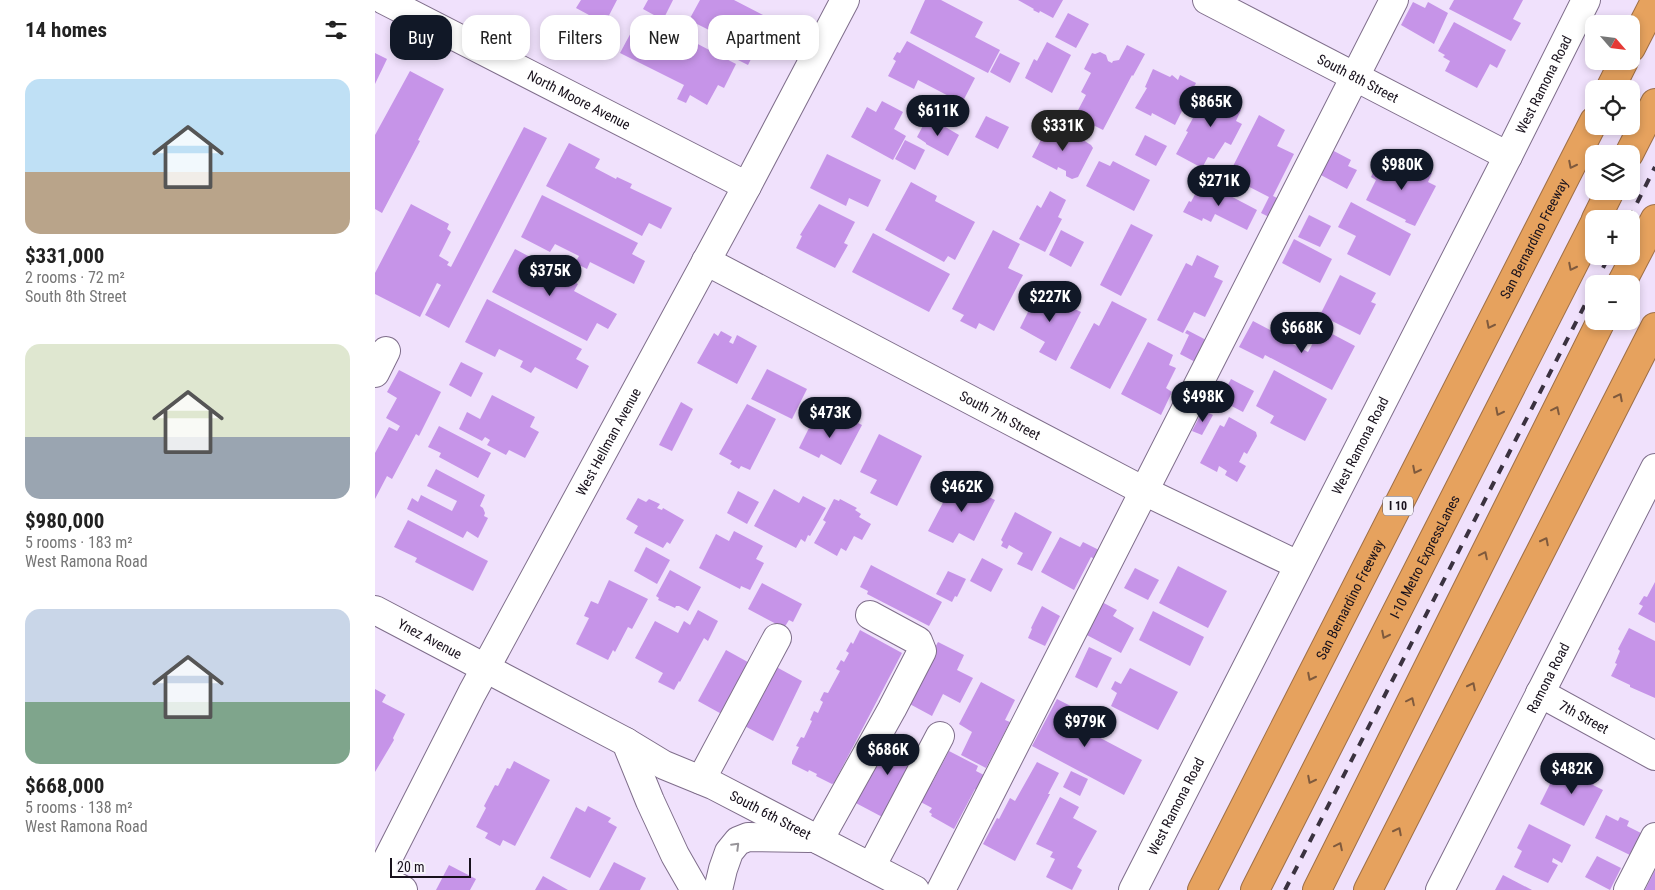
<!DOCTYPE html>
<html lang="en">
<head>
<meta charset="utf-8">
<style>
	:root { --surface:#fff; --page:#f6f6f6; --text:#222; --muted:#767676; --accent:#111827 }
	body { margin:0; font-family:"Roboto Condensed",sans-serif; background:var(--page); color:var(--text); height:100vh; display:flex; flex-direction:column; font-size:19px; white-space:nowrap }
	* { box-sizing:border-box; margin:0 }
	p { font-size:16px; color:var(--muted) }
	.icon { flex:none; width:28px; height:28px; fill:none; stroke:currentColor; stroke-width:2; stroke-linecap:round; stroke-linejoin:round }
	.map { position:relative; flex:1; overflow:hidden }
	.panel { display:flex; flex-direction:column; background:var(--surface); width:375px }
	.panel>* { flex:none }
	.top-card { position:absolute; left:15px; top:15px; width:475px; height:45px; display:flex; gap:10px }
	.needle { width:32px; rotate:118deg }
	.fabs { position:absolute; left:1210px; top:15px; display:grid; gap:10px }
	.fabs a { display:grid; place-items:center; width:55px; height:55px; border-radius:10px; background:var(--surface); box-shadow:0 2px 8px #0003; font-size:25px }
	.scale { position:absolute; left:15px; bottom:12px; width:81px; box-sizing:border-box; padding-left:5px; border:2px solid #18111c; border-top:0; font-size:14px; line-height:18px; white-space:nowrap; color:#18111c; -webkit-text-stroke:4px #f7f4fa; paint-order:stroke }
	.price { position:absolute; translate:-50% -42px; padding:0 11px; border-radius:18px; background:var(--accent); color:#fff; font-size:16px; line-height:32px; filter:drop-shadow(0 1px 2px #0008) }
	.price::after { content:''; position:absolute; left:50%; top:30px; width:15px; height:11px; margin-left:-8px; background:inherit; clip-path:polygon(0 0,100% 0,50% 100%) }
	.price.active { background:#222; color:#fff }
	ul { padding:0; list-style:none }
	li { display:grid; align-content:center; gap:10px; height:265px; padding:0 25px }
	li span { display:grid; place-items:center; height:155px; border-radius:15px; color:#555 }
	li>.icon { margin-inline-start:auto }
	span .icon { width:90px; height:90px; fill:#fffc; stroke-width:1 }
	li b { font-size:21px }
	h2 { display:flex; justify-content:space-between; align-items:center; height:60px; padding:0 25px; font-size:21px }
	.tag { padding:0 18px; border-radius:15px; background:var(--surface); box-shadow:0 2px 8px #0003; font-size:18px; line-height:45px }
	.tag.active { background:var(--accent); color:#fff }
	main { display:flex; flex:1; min-height:0 }
	.map>svg:first-child { display:block }
</style>
</head>
<body>
<main>
<section class="panel">
<h2>14 homes<svg class="icon" aria-label="filters" viewBox="0 0 24 24"><path d="M4 7h16M4 17h16"/><circle cx="9" cy="7" r="2"/><circle cx="15" cy="17" r="2"/></svg></h2>
<ul>
<li><span style="background:linear-gradient(#bfe0f5 60%,#b9a48a 0)"><svg class="icon" aria-label="home" viewBox="0 0 24 24"><path d="M3 11l9-7 9 7M6 9v11h12V9"/></svg></span><div><b>$331,000</b><p>2 rooms · 72 m²</p><p>South 8th Street</p></div></li>
<li><span style="background:linear-gradient(#dfe7d0 60%,#9aa5b1 0)"><svg class="icon" aria-label="home" viewBox="0 0 24 24"><path d="M3 11l9-7 9 7M6 9v11h12V9"/></svg></span><div><b>$980,000</b><p>5 rooms · 183 m²</p><p>West Ramona Road</p></div></li>
<li><span style="background:linear-gradient(#c9d6e8 60%,#7fa58c 0)"><svg class="icon" aria-label="home" viewBox="0 0 24 24"><path d="M3 11l9-7 9 7M6 9v11h12V9"/></svg></span><div><b>$668,000</b><p>5 rooms · 138 m²</p><p>West Ramona Road</p></div></li>
</ul>
</section>
<div class="map">
<svg width="1280" height="890" viewBox="0 0 1280 890">
	<rect width="100%" height="100%" fill="#f0e1fc"/>
	<g fill="#c694e8">
		<polygon points="206,0 242,0 228,27 211,19 214,15 201,8"/>
		<polygon points="273,0 298,0 288,20 268,9"/>
		<polygon points="325,0 359,0 396,19 373,65 351,54 358,42 314,20"/>
		<polygon points="550,0 566,0 608,22 600,37 625,50 613,73 535,33"/>
		<polygon points="643,0 688,0 678,18 665,11 664,13 658,10 659,9"/>
		<polygon points="1079,0 1148,0 1138,19 1146,23 1136,41 1074,9"/>
		<polygon points="1038,2 1050,8 1053,2 1073,13 1059,44 1026,25"/>
		<polygon points="693,13 714,24 701,48 680,37"/>
		<polygon points="275,19 361,64 349,88 343,85 332,105 315,95 311,103 302,99 309,85 245,53 259,27 268,32"/>
		<polygon points="1079,22 1131,50 1122,68 1115,64 1102,88 1070,71 1075,61 1068,57 1070,55 1063,51"/>
		<polygon points="532,41 600,78 587,103 543,80 539,89 513,76 521,61 518,59 522,52 525,53"/>
		<polygon points="672,42 696,55 677,93 650,78 659,59 662,61"/>
		<polygon points="752,45 770,54 758,76 757,75 728,130 700,116 711,95 706,92 716,73 709,69 717,53 720,54 725,52 731,55 733,61 737,63 738,61 744,60"/>
		<polygon points="0,53 12,59 0,84"/>
		<polygon points="625,53 645,63 635,83 615,72"/>
		<polygon points="778,69 795,77 797,75 803,80 805,75 821,83 800,125 777,113 776,116 760,108 772,88 770,87"/>
		<polygon points="35,71 69,89 43,140 45,141 7,213 0,209 0,135"/>
		<polygon points="841,89 863,101 860,107 866,110 861,121 867,124 856,145 850,142 839,159 833,157 827,168 801,154 813,132 811,131 832,92 838,95"/>
		<polygon points="507,101 528,112 519,129 531,136 518,160 476,137 492,107 501,112"/>
		<polygon points="884,115 910,130 902,146 919,154 898,196 906,200 898,219 886,213 894,197 853,176"/>
		<polygon points="611,116 634,127 623,149 600,137"/>
		<polygon points="551,120 560,125 562,122 584,135 573,156 551,144 551,143 542,137"/>
		<polygon points="149,127 172,138 74,328 50,315 66,285 62,283 45,317 0,294 0,273 36,204 74,224 72,229 76,232 64,256 74,262 72,265 76,267"/>
		<polygon points="672,128 691,138 694,131 706,137 704,141 708,140 716,145 718,148 703,177 697,179 691,176 691,171 683,167 682,170 657,157"/>
		<polygon points="770,135 792,146 781,166 760,155"/>
		<polygon points="530,140 550,150 540,170 520,159"/>
		<polygon points="194,143 225,159 220,168 241,179 242,177 257,184 255,188 297,208 286,229 274,223 267,236 171,186"/>
		<polygon points="957,150 976,160 973,166 982,170 972,189 944,174"/>
		<polygon points="452,154 506,180 493,207 474,198 471,206 435,188"/>
		<polygon points="1029,158 1057,173 1053,182 1061,186 1040,226 1030,222 1031,220 991,200 1001,180 996,177 1001,166 1021,174"/>
		<polygon points="724,161 735,166 738,161 775,180 759,211 711,186"/>
		<polygon points="827,181 882,210 872,230 840,214 836,222 828,218 827,221 808,212 814,201 816,202"/>
		<polygon points="536,182 562,196 560,201 600,222 580,260 573,256 569,262 510,230"/>
		<polygon points="675,191 691,200 683,217 687,219 670,252 644,239 662,205 666,208"/>
		<polygon points="167,195 263,243 257,254 270,261 259,284 215,262 212,269 200,263 204,256 180,244 175,252 146,237"/>
		<polygon points="976,202 1036,234 1015,276 972,254 981,236 963,227"/>
		<polygon points="444,204 480,222 469,243 473,245 460,268 421,248 427,236 425,235"/>
		<polygon points="934,215 956,226 945,247 923,237"/>
		<polygon points="756,224 778,235 746,296 725,285"/>
		<polygon points="618,230 645,244 633,268 648,275 619,331 604,323 601,329 585,321 589,315 577,309"/>
		<polygon points="686,230 709,242 696,267 674,255"/>
		<polygon points="498,233 575,274 554,312 477,272"/>
		<polygon points="919,239 957,259 945,283 907,263"/>
		<polygon points="140,249 170,265 166,273 187,284 188,283 189,284 192,278 203,284 199,291 242,314 233,329 222,323 212,341 117,292"/>
		<polygon points="822,255 844,266 839,277 848,281 830,317 819,312 808,333 782,320 811,263 817,266"/>
		<polygon points="965,275 1001,293 996,302 1001,304 985,335 945,315"/>
		<polygon points="668,288 681,295 680,299 706,312 681,361 664,352 670,342 645,328 654,310 656,311 659,304 657,303 662,293 665,294"/>
		<polygon points="112,299 207,349 201,359 214,366 202,389 160,367 156,373 145,367 148,361 124,349 120,357 90,342"/>
		<polygon points="737,301 772,319 735,389 695,368 719,323 724,326"/>
		<polygon points="878,321 901,333 900,335 933,352 946,328 980,346 957,390 890,355 888,359 864,347"/>
		<polygon points="812,330 835,342 824,364 805,354 814,335 810,333"/>
		<polygon points="346,331 357,337 354,342 358,344 362,335 382,346 362,384 322,363 339,333 343,336"/>
		<polygon points="773,342 798,355 794,365 801,368 791,388 797,392 786,415 746,394"/>
		<polygon points="86,362 108,373 96,397 74,385"/>
		<polygon points="392,369 432,389 417,419 376,399"/>
		<polygon points="24,370 66,392 44,436 41,434 17,479 12,476 0,499 0,453 14,427 22,431 25,426 11,418 22,398 12,392"/>
		<polygon points="899,370 952,399 930,441 895,423 899,416 881,406"/>
		<polygon points="856,379 879,391 868,412 845,400"/>
		<polygon points="117,395 160,417 155,427 164,432 150,458 134,450 131,455 112,445 115,440 110,437 107,441 84,429 92,412 105,419"/>
		<polygon points="306,402 318,409 297,451 284,445"/>
		<polygon points="372,404 401,419 375,470 366,466 364,469 355,464 357,461 344,454"/>
		<polygon points="828,410 838,415 827,435 817,431"/>
		<polygon points="440,416 465,429 471,417 487,425 466,465 446,454 444,458 424,448"/>
		<polygon points="854,417 881,432 882,436 872,454 869,452 864,462 871,466 862,482 850,475 852,471 844,466 842,472 825,463 845,425 849,427"/>
		<polygon points="64,426 116,453 103,478 64,457 66,453 53,447"/>
		<polygon points="504,434 547,456 522,506 495,493 502,480 485,472"/>
		<polygon points="61,469 110,495 105,506 108,508 110,513 109,516 113,518 103,538 92,531 88,538 32,509 37,498 43,502 46,495 77,511 82,501 52,486"/>
		<polygon points="584,482 593,487 596,482 612,490 610,495 620,500 599,541 584,533 578,543 553,531 572,495 576,498"/>
		<polygon points="399,489 424,503 428,496 451,508 435,536 433,535 430,542 426,539 421,548 379,526"/>
		<polygon points="363,491 384,502 372,524 352,513"/>
		<polygon points="263,498 271,502 274,499 285,504 282,508 287,510 288,508 309,520 295,544 292,542 288,548 259,533 263,526 251,519"/>
		<polygon points="459,499 464,501 465,499 482,508 480,510 486,514 484,517 496,524 487,540 479,536 471,551 466,548 462,556 439,543 451,522 448,520"/>
		<polygon points="640,512 677,532 657,571 642,564 648,553 634,545 632,549 626,546 628,542 626,540"/>
		<polygon points="33,520 113,561 98,591 40,562 42,558 19,547"/>
		<polygon points="359,531 388,546 381,559 389,563 375,590 366,586 365,589 324,568 341,534 354,541"/>
		<polygon points="685,537 705,547 708,542 726,551 721,560 716,557 699,590 666,572"/>
		<polygon points="271,547 295,560 282,584 259,571"/>
		<polygon points="607,558 628,569 616,592 595,581"/>
		<polygon points="496,565 567,602 554,626 492,594 493,591 485,587"/>
		<polygon points="803,566 852,591 833,628 784,603"/>
		<polygon points="760,568 784,580 773,600 749,588"/>
		<polygon points="295,570 326,587 313,611 304,606 301,606 300,608 283,600 284,598 281,596"/>
		<polygon points="573,571 591,579 582,597 580,596 577,602 561,594"/>
		<polygon points="234,580 273,599 257,629 253,627 240,652 238,650 233,660 201,644 214,618 209,616 216,601 223,604"/>
		<polygon points="1280,582 1280,623 1263,614 1268,606 1264,604 1269,596 1272,597"/>
		<polygon points="387,583 427,604 418,622 414,620 409,628 373,609"/>
		<polygon points="725,601 742,610 738,616 759,628 746,653 708,633"/>
		<polygon points="667,606 685,616 670,646 653,638 657,629 656,628"/>
		<polygon points="323,610 343,621 333,641 329,638 305,682 304,681 299,690 283,682 288,673 260,658 280,621 303,633 309,621 315,625"/>
		<polygon points="778,611 829,637 815,666 764,640"/>
		<polygon points="1254,628 1280,641 1280,698 1255,687 1255,685 1236,676 1242,664 1240,663 1245,651 1243,649"/>
		<polygon points="485,630 527,653 459,783 457,784 441,776 442,774 434,770 433,772 417,764 417,761 424,747 421,746 426,737 429,738 437,721 435,720 439,711 443,713 448,702 445,700 449,692 453,693 465,671 461,669 466,660 469,662 474,653 471,651 476,642 478,644"/>
		<polygon points="563,642 589,655 582,670 598,678 585,703 568,694 557,716 531,702"/>
		<polygon points="714,647 737,658 722,688 700,677"/>
		<polygon points="351,650 380,666 352,717 323,701"/>
		<polygon points="394,663 427,681 398,741 362,722"/>
		<polygon points="755,668 803,692 783,730 736,706 742,693 736,689 740,681 746,684"/>
		<polygon points="606,682 640,700 630,720 635,722 611,768 586,755 597,732 584,724"/>
		<polygon points="0,689 11,695 7,702 30,714 18,738 19,740 0,772"/>
		<polygon points="682,699 721,719 714,732 767,760 749,795 657,746"/>
		<polygon points="515,732 548,750 513,820 477,801"/>
		<polygon points="574,751 603,766 601,771 611,776 603,791 600,789 579,829 556,816 557,814 554,812 557,808 540,799 550,779 557,783"/>
		<polygon points="139,761 175,780 140,846 128,840 125,846 110,838 113,833 101,827 111,808 109,806 120,785 123,786 132,768 135,769"/>
		<polygon points="662,762 684,773 673,794 675,794 640,861 608,844 622,818 624,819 635,798 640,801"/>
		<polygon points="1185,764 1220,782 1218,785 1228,790 1209,826 1165,804"/>
		<polygon points="696,771 713,779 705,796 688,787"/>
		<polygon points="685,797 704,807 698,818 722,831 702,867 707,870 697,890 671,877 680,859 675,857 678,852 661,844"/>
		<polygon points="213,806 236,818 233,822 242,827 215,878 175,858 201,807 210,812"/>
		<polygon points="1231,815 1243,821 1245,817 1254,821 1252,826 1270,835 1259,857 1220,838"/>
		<polygon points="1154,824 1196,845 1187,863 1178,858 1177,862 1183,865 1173,883 1139,867 1147,851 1142,848"/>
		<polygon points="1222,856 1246,868 1235,890 1210,877"/>
		<polygon points="239,862 271,878 265,890 224,890"/>
		<polygon points="74,865 101,879 95,890 61,890"/>
		<polygon points="1280,870 1280,890 1270,890"/>
		<polygon points="1128,875 1157,890 1120,890"/>
		<polygon points="168,876 193,890 160,890"/>
	</g>
	<g fill="none" stroke-linecap="round" stroke-linejoin="round">
		<g stroke="#7f6e8b" stroke-width="30">
			<g id="minor">
				<path id="s1" d="M9 0 372 186"/>
				<path id="s2" d="M832 0 1133 156"/>
				<path id="s3" d="M331 261 769 491 923 565"/>
				<polyline points="0,373 11,351"/>
				<path id="s4" d="M0 610 251 742 275 801 300 855 320 890"/>
				<path id="s5" d="M1165 693 1280 756"/>
				<path id="s6" d="M251 742 289 765 338 785 540 890"/>
				<polyline points="326,780 402,638"/>
				<polyline points="444,840 517,709 547,651 543,641 495,615"/>
				<polyline points="496,867 565,736"/>
				<polyline points="4,877 28,890"/>
				<path id="s7" d="M0 884 97 693 372 186 470 0"/>
				<polyline points="343,890 348,869 354,852 363,841 373,837 434,838"/>
				<polyline points="566,890 1019,0"/>
				<path id="s8" d="M758 890 1133 156 1211 0"/>
				<path id="s9" d="M1065 890 1280 468"/>
				<polyline points="1253,890 1280,837"/>
			</g>
		</g>
		<g stroke="#9e6f47" stroke-width="30">
			<g id="highway">
				<polyline points="1256,48 1280,1"/>
				<polyline points="1235,89 1249,61"/>
				<polyline points="1254,154 1280,103"/>
				<polyline points="1221,219 1235,191"/>
				<polyline points="1246,284 1280,219"/>
				<path id="s10" d="M827 890 1219 121"/>
				<path id="s11" d="M880 890 1219 224"/>
				<polyline points="942,890 1226,321"/>
				<polyline points="993,890 1280,327"/>
			</g>
		</g>
		<use href="#minor" stroke="#fff" stroke-width="28"/>
		<use href="#highway" stroke="#e6a25e" stroke-width="28"/>
		<g stroke="#3b3240" stroke-width="4" stroke-dasharray="9 9" stroke-linecap="butt">
			<polyline points="1254,219 1280,167"/>
			<polyline points="1220,284 1234,256"/>
			<polyline points="910,890 1219,287"/>
		</g>
	</g>
	<defs><path id="oneway-chevron" d="M-2-3.5L2.5 0L-2 3.5" fill="none" stroke-width="1.6" stroke-linecap="round" stroke-linejoin="round" transform="scale(1.25)"/></defs>
	<g stroke="#7f5a3d">
		<use href="#oneway-chevron" transform="translate(1197 165) rotate(117)"/>
		<use href="#oneway-chevron" transform="translate(1197 267) rotate(117)"/>
		<use href="#oneway-chevron" transform="translate(1115 325) rotate(117)"/>
		<use href="#oneway-chevron" transform="translate(1244 397) rotate(-63)"/>
		<use href="#oneway-chevron" transform="translate(1181 410) rotate(-64)"/>
		<use href="#oneway-chevron" transform="translate(1124 412) rotate(117)"/>
		<use href="#oneway-chevron" transform="translate(1041 470) rotate(117)"/>
		<use href="#oneway-chevron" transform="translate(1170 541) rotate(-63)"/>
		<use href="#oneway-chevron" transform="translate(1109 555) rotate(-64)"/>
		<use href="#oneway-chevron" transform="translate(1010 635) rotate(117)"/>
		<use href="#oneway-chevron" transform="translate(936 677) rotate(117)"/>
		<use href="#oneway-chevron" transform="translate(1097 686) rotate(-63)"/>
		<use href="#oneway-chevron" transform="translate(1036 701) rotate(-64)"/>
		<use href="#oneway-chevron" transform="translate(936 780) rotate(117)"/>
		<use href="#oneway-chevron" transform="translate(1023 831) rotate(-63)"/>
		<use href="#oneway-chevron" transform="translate(964 846) rotate(-64)"/>
	</g>
	<use stroke="#979499" href="#oneway-chevron" transform="translate(361 846) rotate(-45)"/>
	<g text-anchor="middle" stroke-width="4.5" stroke-linejoin="round" paint-order="stroke">
		<rect fill="#f7f4fa" stroke="#5b555f" stroke-width="1" x="1008" y="496.5" width="30" height="19" rx="4"/>
		<g font-size="12" font-weight="bold" fill="#18111c">
			<text x="1023" y="510">I 10</text>
		</g>
		<g font-size="14" fill="#18111c" stroke="#f7f4fa">
			<text dy="5" stroke="none"><textPath href="#s2" startOffset="170">South 8th Street</textPath></text>
			<text dy="5" stroke="none"><textPath href="#s8" startOffset="904">West Ramona Road</textPath></text>
			<text dy="5" stroke="none"><textPath href="#s1" startOffset="219">North Moore Avenue</textPath></text>
			<text dy="5" stroke="none"><textPath href="#s10" startOffset="731">San Bernardino Freeway</textPath></text>
			<text dy="5" stroke="none"><textPath href="#s3" startOffset="332">South 7th Street</textPath></text>
			<text dy="5" stroke="none"><textPath href="#s7" startOffset="500">West Hellman Avenue</textPath></text>
			<text dy="5" stroke="none"><textPath href="#s8" startOffset="499">West Ramona Road</textPath></text>
			<text dy="5" stroke="none"><textPath href="#s11" startOffset="374">I-10 Metro ExpressLanes</textPath></text>
			<text dy="5" stroke="none"><textPath href="#s10" startOffset="326">San Bernardino Freeway</textPath></text>
			<text dy="5" stroke="none"><textPath href="#s4" startOffset="62">Ynez Avenue</textPath></text>
			<text dy="5" stroke="none"><textPath href="#s9" startOffset="238">Ramona Road</textPath></text>
			<text dy="5" stroke="none"><textPath href="#s5" startOffset="50">7th Street</textPath></text>
			<text dy="5" stroke="none"><textPath href="#s8" startOffset="94">West Ramona Road</textPath></text>
			<text dy="5" stroke="none"><textPath href="#s6" startOffset="162">South 6th Street</textPath></text>
		</g>
	</g>
</svg>
<div class="fabs">
<a><svg class="needle" viewBox="-14 -14 28 28"><path d="M0-13l5 13h-10z" fill="#e53935"/><path d="M0 13l5-13h-10z" fill="#767676"/></svg></a>
<a><svg class="icon" aria-label="locate" viewBox="0 0 24 24"><circle cx="12" cy="12" r="6"/><path d="M12 2v4M12 18v4M2 12h4M18 12h4"/></svg></a>
<a><svg class="icon" aria-label="layers" viewBox="0 0 24 24"><path d="M12 4l9 5-9 5-9-5zM3 14l9 5 9-5"/></svg></a>
<a>+</a>
<a>−</a>
</div>
<div class="scale">20 m</div>
<b class="price" style="left:836px;top:128px">$865K</b>
<b class="price" style="left:563px;top:137px">$611K</b>
<b class="price active" style="left:688px;top:152px">$331K</b>
<b class="price" style="left:1027px;top:191px">$980K</b>
<b class="price" style="left:844px;top:207px">$271K</b>
<b class="price" style="left:175px;top:297px">$375K</b>
<b class="price" style="left:675px;top:323px">$227K</b>
<b class="price" style="left:927px;top:354px">$668K</b>
<b class="price" style="left:828px;top:423px">$498K</b>
<b class="price" style="left:455px;top:439px">$473K</b>
<b class="price" style="left:587px;top:513px">$462K</b>
<b class="price" style="left:710px;top:748px">$979K</b>
<b class="price" style="left:513px;top:776px">$686K</b>
<b class="price" style="left:1197px;top:795px">$482K</b>
<div class="top-card">
<a class="tag active">Buy</a>
<a class="tag">Rent</a>
<a class="tag">Filters</a>
<a class="tag">New</a>
<a class="tag">Apartment</a>
</div>
</div>
</main>
</body>
</html>
